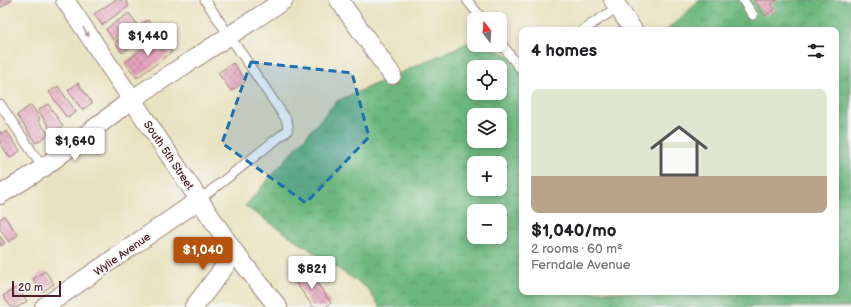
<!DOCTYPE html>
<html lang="en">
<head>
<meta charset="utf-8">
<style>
	:root { --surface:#fff; --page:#f6f6f6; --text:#202124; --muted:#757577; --accent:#b45309 }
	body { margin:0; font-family:"Balsamiq Sans",sans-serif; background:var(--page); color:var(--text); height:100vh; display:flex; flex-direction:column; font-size:15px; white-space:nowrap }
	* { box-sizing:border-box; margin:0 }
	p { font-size:13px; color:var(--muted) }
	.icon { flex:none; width:22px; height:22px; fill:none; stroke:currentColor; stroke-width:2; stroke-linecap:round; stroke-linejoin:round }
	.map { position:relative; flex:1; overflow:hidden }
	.drawer { position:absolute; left:519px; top:27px; width:320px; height:268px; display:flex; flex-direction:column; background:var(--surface); border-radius:8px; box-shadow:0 2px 6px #0003 }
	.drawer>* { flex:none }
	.needle { width:26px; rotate:343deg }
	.buttons { position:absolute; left:467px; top:12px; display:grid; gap:8px }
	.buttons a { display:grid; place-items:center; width:40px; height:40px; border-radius:8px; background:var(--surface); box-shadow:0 2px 6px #0003; font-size:20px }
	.scale { position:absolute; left:12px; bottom:10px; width:49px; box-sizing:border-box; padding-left:4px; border:2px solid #4a1f2b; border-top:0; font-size:11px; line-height:14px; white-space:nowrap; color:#4a1f2b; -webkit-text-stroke:3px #f6f6f2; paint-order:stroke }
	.price { position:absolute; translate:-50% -34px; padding:0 9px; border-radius:4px; background:#fff; color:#222; font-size:13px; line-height:26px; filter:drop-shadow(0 1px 2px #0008) }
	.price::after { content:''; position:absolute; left:50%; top:24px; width:12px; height:9px; margin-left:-6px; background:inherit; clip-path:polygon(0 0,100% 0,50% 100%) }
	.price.active { background:var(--accent); color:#fff }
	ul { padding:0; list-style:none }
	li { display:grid; align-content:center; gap:8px; height:212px; padding:0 12px }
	li span { display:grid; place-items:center; height:124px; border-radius:8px; color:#555 }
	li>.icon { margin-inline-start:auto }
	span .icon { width:72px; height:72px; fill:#fffc; stroke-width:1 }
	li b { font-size:17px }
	h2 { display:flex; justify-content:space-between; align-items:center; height:48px; padding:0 12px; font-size:17px }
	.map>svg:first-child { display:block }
</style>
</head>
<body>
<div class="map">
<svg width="851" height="307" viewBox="0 0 851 307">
	<defs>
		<pattern id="forest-crowns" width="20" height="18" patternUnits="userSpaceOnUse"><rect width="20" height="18" fill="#6cb77e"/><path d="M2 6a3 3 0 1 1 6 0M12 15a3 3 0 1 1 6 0" fill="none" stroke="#5b9467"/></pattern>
		<pattern id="building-cross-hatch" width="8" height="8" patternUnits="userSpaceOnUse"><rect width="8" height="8" fill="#e5a3bc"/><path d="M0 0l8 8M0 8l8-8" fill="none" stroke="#bc8499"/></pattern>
	</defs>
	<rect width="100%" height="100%" fill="#f6f6f2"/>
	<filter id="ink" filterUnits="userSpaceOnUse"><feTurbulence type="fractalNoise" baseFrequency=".025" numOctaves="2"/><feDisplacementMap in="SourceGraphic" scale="8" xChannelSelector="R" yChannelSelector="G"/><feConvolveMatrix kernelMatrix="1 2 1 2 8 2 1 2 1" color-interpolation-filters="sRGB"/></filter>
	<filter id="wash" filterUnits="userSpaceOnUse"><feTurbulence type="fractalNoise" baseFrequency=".012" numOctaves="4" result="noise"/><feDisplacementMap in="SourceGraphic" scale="16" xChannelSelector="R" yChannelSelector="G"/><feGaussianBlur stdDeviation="0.9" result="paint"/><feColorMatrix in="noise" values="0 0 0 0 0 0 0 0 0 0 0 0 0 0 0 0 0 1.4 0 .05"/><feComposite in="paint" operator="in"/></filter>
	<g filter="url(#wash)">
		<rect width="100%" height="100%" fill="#e9e2c0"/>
		<path fill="url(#forest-crowns)" stroke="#5b6b54" fill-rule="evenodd" d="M700 0H851V307H380L367 288 245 206 337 101 474 40V45H487L522 62V292H836V30H667ZM474 67H500V93H474ZM474 115H500V141H474ZM474 163H500V189H474ZM474 211H500V237H474Z"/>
		<g id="blocks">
			<g fill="url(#building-cross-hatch)">
				<polygon points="0,0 12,0 0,8"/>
				<polygon points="115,0 125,0 129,6 102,25 94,14"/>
				<polygon points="754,0 777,0 771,4 775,9 765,16"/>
				<polygon points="129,13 137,24 113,40 106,29"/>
				<polygon points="148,20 155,31 122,53 115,42"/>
				<polygon points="160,37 172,52 137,78 125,62"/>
				<polygon points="233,63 246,81 231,91 218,73"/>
				<polygon points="78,83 92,103 82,110 68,90"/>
				<polygon points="58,86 76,112 67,118 49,92"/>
				<polygon points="48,104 63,126 53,133 38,110"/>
				<polygon points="31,105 40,118 38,120 48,134 36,143 17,115"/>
				<polygon points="0,131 2,134 7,131 20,151 10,158 0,143"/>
				<polygon points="4,216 18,235 9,242 0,229 0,219"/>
				<polygon points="0,236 5,243 0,246"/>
				<polygon points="308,270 331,303 325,307 313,307 294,280"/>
				<polygon points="45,271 54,284 42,292 33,279"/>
				<polygon points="17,287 27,301 18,307 11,307 3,296"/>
			</g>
		</g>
	</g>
	<g filter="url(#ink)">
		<use href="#blocks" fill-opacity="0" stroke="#9a8076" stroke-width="1"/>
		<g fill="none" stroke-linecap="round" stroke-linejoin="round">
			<g stroke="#9a8076" stroke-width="11">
				<g id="service">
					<polyline points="467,0 482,19"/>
					<polyline points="743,0 753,15"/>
					<polyline points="583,30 618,7"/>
					<polyline points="500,42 519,67 522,66"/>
					<polyline points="0,104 43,168"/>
					<polyline points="199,200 287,131 288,126 286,119 205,0"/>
				</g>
			</g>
			<g stroke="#9a8076" stroke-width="20">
				<g id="minor">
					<polyline points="65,0 235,253 278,307"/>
					<polyline points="339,0 392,75"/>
					<polyline points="613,0 633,30"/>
					<polyline points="0,195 43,168 131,100 284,0"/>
					<polyline points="44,307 199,200"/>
					<polyline points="194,307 235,253"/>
				</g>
			</g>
			<use href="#service" stroke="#fff" stroke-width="9"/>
			<use href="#minor" stroke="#fff" stroke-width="18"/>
		</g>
		<defs><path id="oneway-solid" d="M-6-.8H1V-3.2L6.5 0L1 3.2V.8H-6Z"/></defs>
		<use fill="#ae9aa0" href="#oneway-solid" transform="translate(86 32) rotate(56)"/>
	</g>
	<path fill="#1f6fb2" fill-opacity="0.2" stroke="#1f6fb2" stroke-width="3" stroke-dasharray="8 5" stroke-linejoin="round" d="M251 62 352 73 369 137 306 203 222 143Z"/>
	<g text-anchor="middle" stroke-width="3" stroke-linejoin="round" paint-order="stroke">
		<g font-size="11" fill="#4a1f2b" stroke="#f6f6f2">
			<text transform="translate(169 155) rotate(56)" y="4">South 5th Street</text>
			<text transform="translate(122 254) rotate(-35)" y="4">Wylie Avenue</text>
		</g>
	</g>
</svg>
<div class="buttons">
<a><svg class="needle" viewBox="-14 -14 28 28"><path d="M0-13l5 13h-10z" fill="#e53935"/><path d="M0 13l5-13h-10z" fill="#757577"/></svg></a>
<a><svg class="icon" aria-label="locate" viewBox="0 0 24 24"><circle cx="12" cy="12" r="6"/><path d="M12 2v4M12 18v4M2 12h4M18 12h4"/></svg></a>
<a><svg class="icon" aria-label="layers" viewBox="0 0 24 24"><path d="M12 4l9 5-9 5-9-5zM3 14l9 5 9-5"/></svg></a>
<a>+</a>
<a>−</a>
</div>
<div class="scale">20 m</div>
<b class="price" style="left:148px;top:57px">$1,440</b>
<b class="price" style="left:75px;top:162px">$1,640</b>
<b class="price active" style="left:203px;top:271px">$1,040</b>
<b class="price" style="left:312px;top:290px">$821</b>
<section class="drawer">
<h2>4 homes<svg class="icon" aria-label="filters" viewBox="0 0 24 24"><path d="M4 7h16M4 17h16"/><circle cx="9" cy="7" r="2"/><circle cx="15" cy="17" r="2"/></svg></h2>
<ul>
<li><span style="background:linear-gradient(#dfe7d0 70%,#b9a48a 0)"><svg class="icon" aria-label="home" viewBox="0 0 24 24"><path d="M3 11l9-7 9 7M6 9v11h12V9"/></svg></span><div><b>$1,040/mo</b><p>2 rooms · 60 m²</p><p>Ferndale Avenue</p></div></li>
</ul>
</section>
</div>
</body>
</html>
